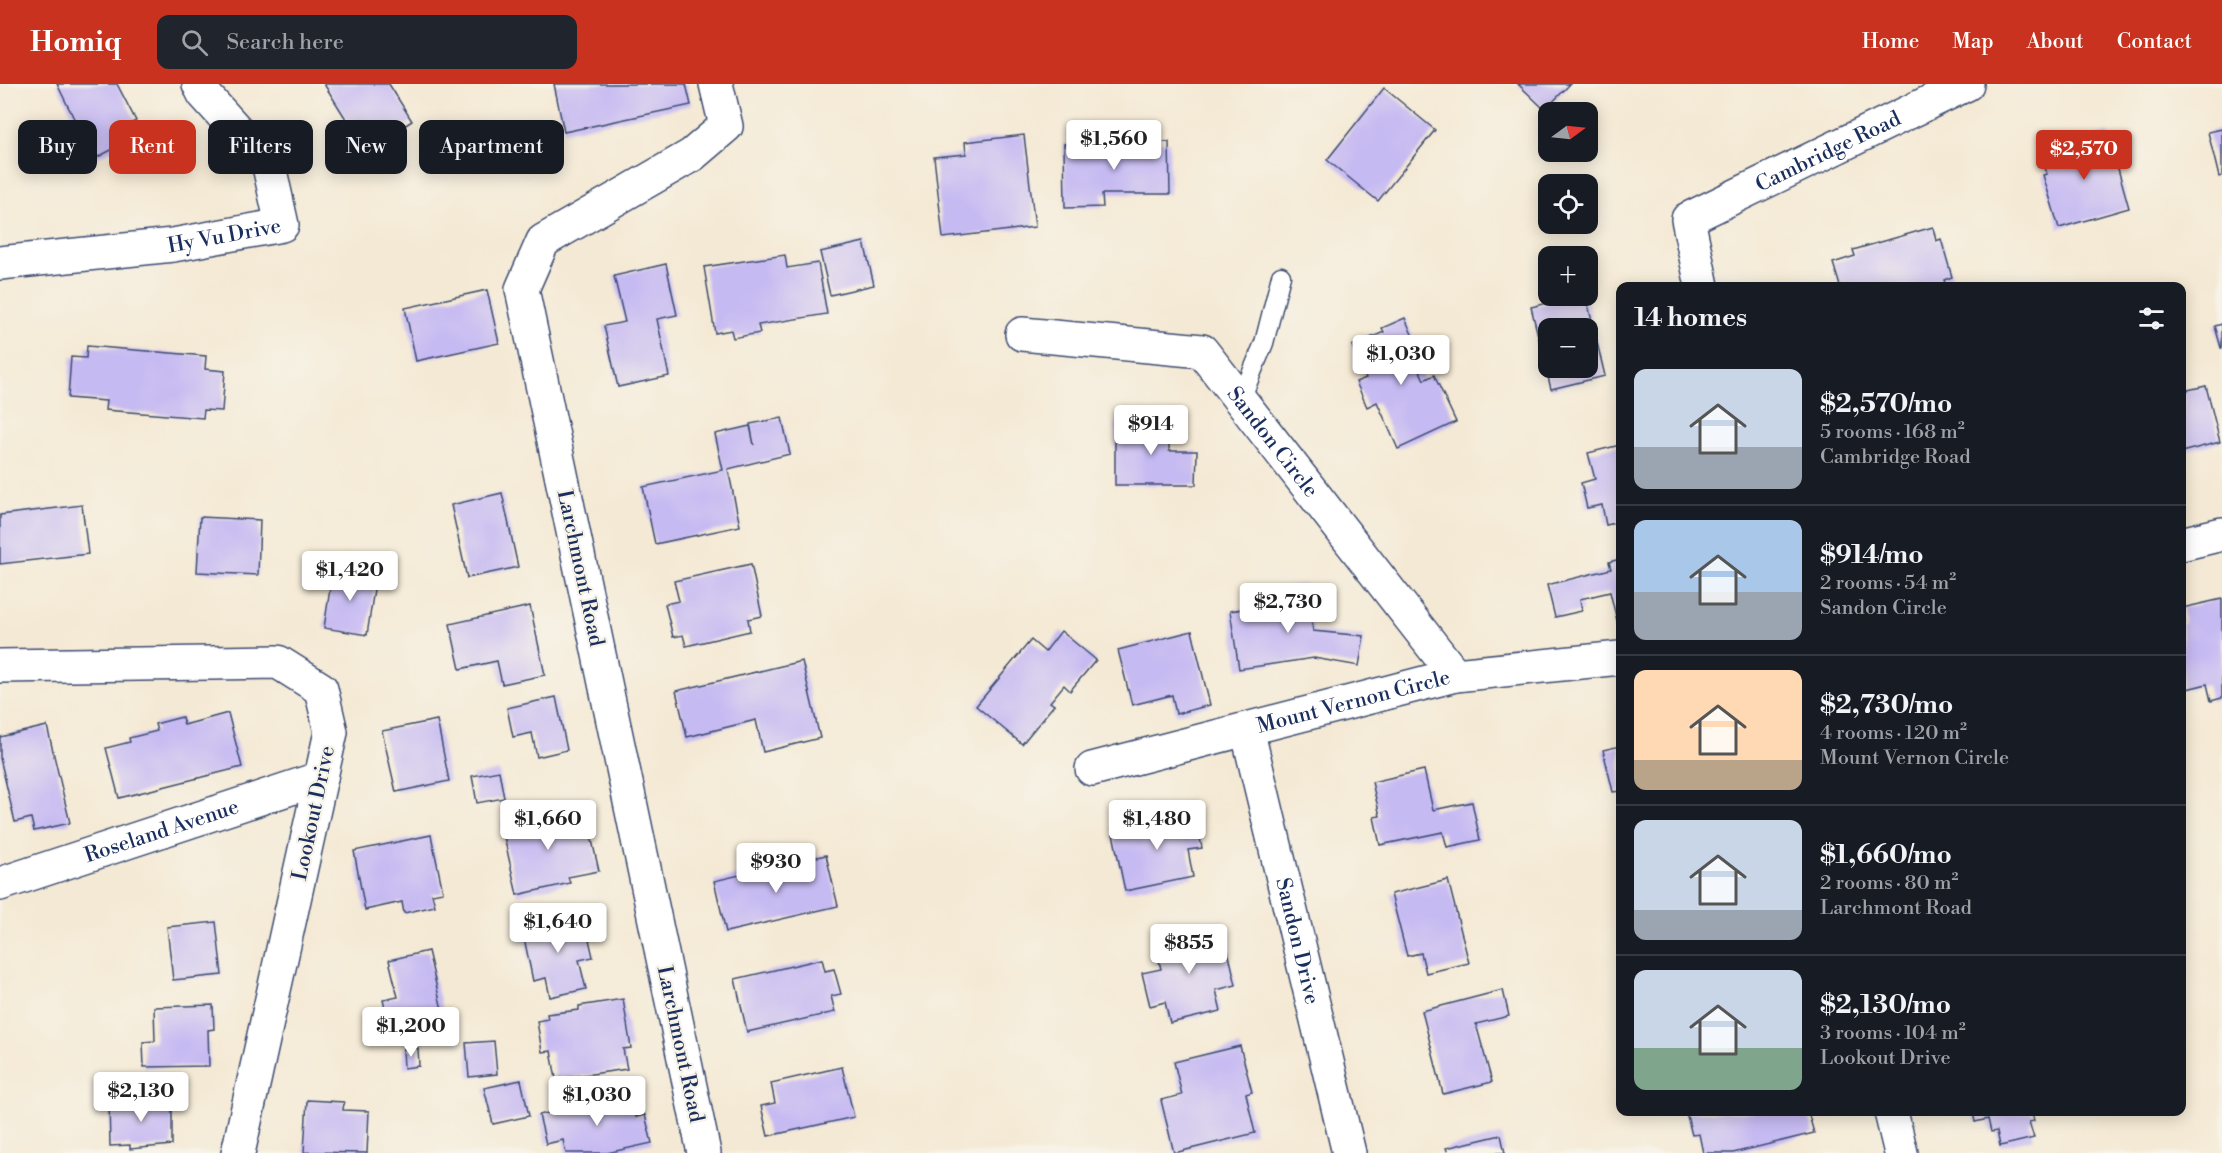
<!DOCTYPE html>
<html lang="en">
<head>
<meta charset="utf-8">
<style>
	:root { --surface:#171b24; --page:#20242c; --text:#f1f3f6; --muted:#9ea1a6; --line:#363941; --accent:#c8321e }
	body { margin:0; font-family:"Libre Bodoni",serif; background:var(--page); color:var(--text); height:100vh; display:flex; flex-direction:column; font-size:22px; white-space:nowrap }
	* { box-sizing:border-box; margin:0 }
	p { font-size:20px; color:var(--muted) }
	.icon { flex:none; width:33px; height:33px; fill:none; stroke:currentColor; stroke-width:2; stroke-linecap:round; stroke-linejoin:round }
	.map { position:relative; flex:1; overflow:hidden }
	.panel { position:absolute; left:1616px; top:198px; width:570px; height:834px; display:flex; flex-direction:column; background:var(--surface); border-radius:12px; box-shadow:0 3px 15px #0003 }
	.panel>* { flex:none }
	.banner { position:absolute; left:18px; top:36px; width:570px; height:54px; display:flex; gap:12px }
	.needle { width:39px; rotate:75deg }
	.controls { position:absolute; left:1538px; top:18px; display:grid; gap:12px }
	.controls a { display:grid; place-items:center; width:60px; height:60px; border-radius:12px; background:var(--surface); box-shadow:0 3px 15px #0003; font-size:30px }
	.price { position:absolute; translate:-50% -51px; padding:0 14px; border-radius:6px; background:#fff; color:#222; font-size:20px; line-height:39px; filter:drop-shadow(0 2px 3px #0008) }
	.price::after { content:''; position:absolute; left:50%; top:36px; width:18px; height:14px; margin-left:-9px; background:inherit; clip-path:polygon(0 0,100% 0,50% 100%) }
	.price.selected { background:var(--accent); color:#fff }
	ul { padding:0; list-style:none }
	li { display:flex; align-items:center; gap:18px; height:150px; padding:0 18px }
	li+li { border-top:2px solid var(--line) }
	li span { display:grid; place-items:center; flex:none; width:168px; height:120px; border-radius:12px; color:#555 }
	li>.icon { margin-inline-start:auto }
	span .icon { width:72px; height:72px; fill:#fffc; stroke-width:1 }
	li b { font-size:26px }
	h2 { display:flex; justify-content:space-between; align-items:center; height:72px; padding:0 18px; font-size:26px }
	.pill { padding:0 21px; border-radius:12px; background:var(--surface); box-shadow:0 3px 15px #0003; font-size:21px; line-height:54px }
	.pill.selected { background:var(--accent); color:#fff }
	header { display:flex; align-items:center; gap:36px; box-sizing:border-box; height:84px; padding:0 30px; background:var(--accent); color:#fff }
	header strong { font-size:28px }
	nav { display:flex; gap:33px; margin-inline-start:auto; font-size:21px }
	.search { width:420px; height:54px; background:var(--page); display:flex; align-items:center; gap:15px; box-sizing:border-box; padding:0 21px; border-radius:12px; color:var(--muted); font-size:22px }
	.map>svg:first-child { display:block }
</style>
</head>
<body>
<header>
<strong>Homiq</strong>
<div class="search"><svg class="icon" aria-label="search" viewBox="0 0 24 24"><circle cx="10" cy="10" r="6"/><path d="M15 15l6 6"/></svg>Search here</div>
<nav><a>Home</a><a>Map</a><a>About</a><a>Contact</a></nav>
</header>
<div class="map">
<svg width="2222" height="1069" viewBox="0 0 2222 1069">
	<rect width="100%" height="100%" fill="#f7f3e8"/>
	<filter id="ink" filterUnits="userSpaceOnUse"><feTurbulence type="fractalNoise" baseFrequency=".0167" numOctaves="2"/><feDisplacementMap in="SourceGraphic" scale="12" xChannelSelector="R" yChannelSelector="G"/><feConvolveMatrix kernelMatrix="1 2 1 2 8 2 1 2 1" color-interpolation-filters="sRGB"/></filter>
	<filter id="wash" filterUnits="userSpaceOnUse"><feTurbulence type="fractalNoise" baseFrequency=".008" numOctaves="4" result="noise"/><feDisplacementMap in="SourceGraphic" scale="24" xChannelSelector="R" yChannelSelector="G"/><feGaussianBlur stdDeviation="1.35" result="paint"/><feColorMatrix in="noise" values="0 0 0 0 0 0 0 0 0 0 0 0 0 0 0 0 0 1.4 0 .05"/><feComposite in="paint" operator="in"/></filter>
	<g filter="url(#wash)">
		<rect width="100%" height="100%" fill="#f4e9d4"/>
		<g id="blocks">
			<g fill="#c6baf2" fill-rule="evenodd">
				<polygon points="57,0 117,0 136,37 117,46 123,60 94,75"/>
				<polygon points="324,0 389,0 412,37 366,67"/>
				<polygon points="554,0 686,0 691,21 564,48"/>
				<polygon points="1518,0 1570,0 1545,26"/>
				<polygon points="1384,4 1435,46 1378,117 1327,76"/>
				<polygon points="2222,45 2222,92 2219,93 2208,48"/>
				<polygon points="2108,49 2129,124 2059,144 2043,91 2047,90 2040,68"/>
				<polygon points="1024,51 1035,143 943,154 934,73 966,70 965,58"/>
				<polygon points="1169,58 1170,110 1102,110 1103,123 1065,124 1064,60"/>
				<polygon points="1933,143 1936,157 1941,155 1952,193 1944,196 1946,202 1840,202 1833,179 1855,172 1853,166"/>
				<polygon points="864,158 874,201 830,211 820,168"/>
				<polygon points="785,171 787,184 818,179 827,230 758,241 760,249 733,254 731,246 715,249 704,183"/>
				<polygon points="666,180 677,231 657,235 669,292 618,303 604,242 625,238 614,192"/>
				<polygon points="487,206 499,259 416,277 405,224"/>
				<path d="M1577 212H1586L1605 292 1551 305 1531 223ZM1548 244H1587V284H1548Z"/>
				<polygon points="1405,234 1417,262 1410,265 1424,296 1434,291 1456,338 1398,365 1377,318 1367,323 1356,298 1366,294 1352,262 1384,248 1382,244"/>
				<polygon points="2222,240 2222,264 2221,264 2215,242"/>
				<polygon points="87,262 206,272 205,285 225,287 222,327 204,326 203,334 105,326 106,317 68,314 71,273 86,274"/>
				<polygon points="2206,302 2220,358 2181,368 2181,321 2185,320 2183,307"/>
				<polygon points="782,334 790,370 728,385 740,442 655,460 643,403 723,386 715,350 750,342 754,361 750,340"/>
				<polygon points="1115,337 1169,337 1169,367 1197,367 1196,401 1115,401"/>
				<polygon points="1620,361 1620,438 1606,441 1602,421 1587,424 1581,399 1595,395 1588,369"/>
				<polygon points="502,409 518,483 467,494 451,421"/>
				<polygon points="82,421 88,470 0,480 0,431"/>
				<polygon points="200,433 260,436 258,491 197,488"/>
				<polygon points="1620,475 1620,549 1610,508 1580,515 1582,527 1555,533 1547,501 1611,485 1609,478"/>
				<polygon points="751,480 762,532 748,535 750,547 686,562 683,551 673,553 665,520 679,517 674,497"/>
				<polygon points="333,485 376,492 367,551 324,544"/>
				<polygon points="1306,500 1313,547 1364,552 1359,582 1314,574 1239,585 1230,527 1275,520 1273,504"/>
				<polygon points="2222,515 2222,614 2211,617 2207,600 2183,606 2181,540 2185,539 2182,524"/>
				<polygon points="530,522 545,591 502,600 497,577 460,585 450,540"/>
				<polygon points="1061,547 1096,576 1070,607 1064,601 1050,618 1054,621 1022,660 976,622 1031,556 1045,568"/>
				<polygon points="1192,547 1210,621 1176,630 1172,611 1132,621 1118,566"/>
				<polygon points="802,577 820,654 763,668 756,636 687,653 676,607"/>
				<polygon points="556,613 567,666 537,673 532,649 513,653 507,624"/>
				<polygon points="228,629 242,683 119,714 106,664 130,658 129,654 157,647 155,640 182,633 184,641"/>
				<polygon points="437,636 449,697 396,708 382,647"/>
				<polygon points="47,642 70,739 34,747 31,734 15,738 0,674 0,653"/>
				<polygon points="1620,662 1620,707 1613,708 1603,666"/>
				<polygon points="1424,686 1433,726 1472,718 1480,756 1447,763 1443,748 1380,761 1374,733 1380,732 1372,698"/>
				<polygon points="499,687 504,714 477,719 472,692"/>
				<polygon points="568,724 573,747 589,743 599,787 568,793 570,799 517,811 501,739"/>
				<polygon points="1195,728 1202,764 1188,766 1193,793 1125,807 1112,745"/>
				<polygon points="431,751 443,808 432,810 435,822 404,829 402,818 365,826 354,767"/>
				<polygon points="826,771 838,822 726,848 714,797"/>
				<polygon points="1448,796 1469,879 1426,889 1421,869 1407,872 1391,810"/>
				<polygon points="571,833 574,841 585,838 593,873 579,876 586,905 550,913 546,894 533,897 522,844"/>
				<polygon points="216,838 222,891 173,896 167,843"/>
				<polygon points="1212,843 1219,869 1228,867 1236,901 1216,906 1221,927 1170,939 1165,918 1150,922 1142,889 1161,885 1154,857"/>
				<polygon points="428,867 445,938 391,950 383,916 398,913 389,876"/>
				<polygon points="822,875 825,887 834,885 841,910 831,912 835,928 747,948 735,895"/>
				<polygon points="1503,906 1509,932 1476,940 1492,998 1443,1010 1422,927"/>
				<polygon points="623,915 631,964 623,965 627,985 556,995 551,967 542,968 537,937 548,935 547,930 579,926 579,922"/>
				<polygon points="213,921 214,945 208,946 209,982 144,983 143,958 155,957 154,923"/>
				<polygon points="494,957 497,990 469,993 466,959"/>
				<polygon points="1240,962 1252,1008 1246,1010 1255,1049 1174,1069 1161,1016 1182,1011 1174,978"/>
				<polygon points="418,964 419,982 404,984 403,965"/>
				<polygon points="842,983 854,1033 768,1052 761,1022 775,1019 771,999"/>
				<polygon points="521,996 529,1032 493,1040 484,1004"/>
				<polygon points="630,1010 636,1033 645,1031 652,1059 607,1069 566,1069 563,1056 546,1060 539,1031"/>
				<polygon points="172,1016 172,1061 130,1065 130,1061 110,1062 109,1017"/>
				<polygon points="307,1016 344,1018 343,1026 369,1027 367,1069 304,1068"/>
				<polygon points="1686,1028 1808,1028 1814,1049 1733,1069 1703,1069 1699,1050 1692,1051"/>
				<polygon points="1973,1028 2032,1028 2034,1037 2029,1038 2034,1054 2000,1062 1997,1047 1991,1048 1988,1035 1975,1038"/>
				<polygon points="1501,1051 1505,1069 1448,1069 1446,1064"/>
			</g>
		</g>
	</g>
	<g filter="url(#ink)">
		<use href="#blocks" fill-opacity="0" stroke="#3c4b70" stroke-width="1.5"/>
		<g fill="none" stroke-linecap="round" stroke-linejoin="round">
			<g stroke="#3c4b70" stroke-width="21">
				<polyline id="lane" points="1241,315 1264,259 1281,192"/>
			</g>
			<g stroke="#3c4b70" stroke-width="36">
				<g id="street">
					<path id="s1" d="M0 179 173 161 282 141 269 82 204 10 199 0"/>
					<path id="s2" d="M1702 202 1688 135 1967 0"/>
					<path id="s3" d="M1022 250 1202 267 1455 591"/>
					<polyline points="2181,460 2222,450"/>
					<polyline points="0,582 278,578 321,605 331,648 238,1069"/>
					<path id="s4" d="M1247 645 1349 1069"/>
					<path id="s5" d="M1092 685 1455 591 1620 574"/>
					<path id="s6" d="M0 800 321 694"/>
					<polyline points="1891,1028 1901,1069"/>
					<polyline points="704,1069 522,205 543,157 692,71 726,42 716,0"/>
				</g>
			</g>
			<use href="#lane" stroke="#fff" stroke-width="18"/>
			<use href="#street" stroke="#fff" stroke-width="33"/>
		</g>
	</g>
	<g text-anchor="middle" stroke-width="4.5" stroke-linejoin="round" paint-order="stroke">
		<g font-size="21" fill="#1b2f5e" stroke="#f7f3e8">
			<text dy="7" stroke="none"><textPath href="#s2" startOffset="224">Cambridge Road</textPath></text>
			<text dy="7" stroke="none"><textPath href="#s1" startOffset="226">Hy Vu Drive</textPath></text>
			<text dy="7" stroke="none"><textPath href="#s3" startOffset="296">Sandon Circle</textPath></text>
			<text transform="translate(581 484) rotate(78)" y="7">Larchmont Road</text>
			<text dy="7" stroke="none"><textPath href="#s5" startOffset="270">Mount Vernon Circle</textPath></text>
			<text transform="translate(313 729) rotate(-78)" y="7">Lookout Drive</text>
			<text dy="7" stroke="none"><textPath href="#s6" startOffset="170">Roseland Avenue</textPath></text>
			<text dy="7" stroke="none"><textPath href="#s4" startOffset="218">Sandon Drive</textPath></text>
			<text transform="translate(681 960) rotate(78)" y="7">Larchmont Road</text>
		</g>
	</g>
</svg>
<div class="controls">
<a><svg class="needle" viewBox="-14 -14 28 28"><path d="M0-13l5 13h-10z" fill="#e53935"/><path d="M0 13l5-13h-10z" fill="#9ea1a6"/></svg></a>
<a><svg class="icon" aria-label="locate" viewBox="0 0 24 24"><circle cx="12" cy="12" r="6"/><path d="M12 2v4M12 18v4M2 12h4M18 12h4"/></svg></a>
<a>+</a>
<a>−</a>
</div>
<b class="price" style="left:1114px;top:87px">$1,560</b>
<b class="price selected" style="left:2084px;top:97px">$2,570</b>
<b class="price" style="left:1401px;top:302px">$1,030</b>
<b class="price" style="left:1151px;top:372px">$914</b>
<b class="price" style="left:350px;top:518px">$1,420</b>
<b class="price" style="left:1288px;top:550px">$2,730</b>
<b class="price" style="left:548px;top:767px">$1,660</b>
<b class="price" style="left:1157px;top:767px">$1,480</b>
<b class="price" style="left:776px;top:810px">$930</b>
<b class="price" style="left:558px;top:870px">$1,640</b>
<b class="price" style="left:1189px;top:891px">$855</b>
<b class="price" style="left:411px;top:974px">$1,200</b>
<b class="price" style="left:141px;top:1039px">$2,130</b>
<b class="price" style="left:597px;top:1043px">$1,030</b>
<div class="banner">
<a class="pill">Buy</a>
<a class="pill selected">Rent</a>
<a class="pill">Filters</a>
<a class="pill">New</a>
<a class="pill">Apartment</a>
</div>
<section class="panel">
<h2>14 homes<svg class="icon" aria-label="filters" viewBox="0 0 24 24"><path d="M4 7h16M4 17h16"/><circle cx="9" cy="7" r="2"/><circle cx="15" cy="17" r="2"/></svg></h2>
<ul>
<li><span style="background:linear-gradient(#c9d6e8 65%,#9aa5b1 0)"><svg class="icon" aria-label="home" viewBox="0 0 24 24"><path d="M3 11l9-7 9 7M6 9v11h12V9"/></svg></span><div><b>$2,570/mo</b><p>5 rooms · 168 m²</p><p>Cambridge Road</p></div></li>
<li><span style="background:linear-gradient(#a9c7e8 60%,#9aa5b1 0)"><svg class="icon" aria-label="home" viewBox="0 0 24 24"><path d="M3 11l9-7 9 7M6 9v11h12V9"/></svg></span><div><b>$914/mo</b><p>2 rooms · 54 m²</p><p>Sandon Circle</p></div></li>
<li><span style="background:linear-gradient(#ffd9b3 75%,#b9a48a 0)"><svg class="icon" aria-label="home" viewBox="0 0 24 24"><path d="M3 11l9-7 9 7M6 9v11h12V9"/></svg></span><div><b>$2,730/mo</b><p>4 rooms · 120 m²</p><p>Mount Vernon Circle</p></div></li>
<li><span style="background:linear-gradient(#c9d6e8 75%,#9aa5b1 0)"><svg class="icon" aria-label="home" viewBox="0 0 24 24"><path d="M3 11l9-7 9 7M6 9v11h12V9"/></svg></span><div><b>$1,660/mo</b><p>2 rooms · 80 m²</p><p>Larchmont Road</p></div></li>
<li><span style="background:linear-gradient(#c9d6e8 65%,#7fa58c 0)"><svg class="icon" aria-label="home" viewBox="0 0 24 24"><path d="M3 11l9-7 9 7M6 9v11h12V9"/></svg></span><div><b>$2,130/mo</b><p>3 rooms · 104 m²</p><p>Lookout Drive</p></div></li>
</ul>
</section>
</div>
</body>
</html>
